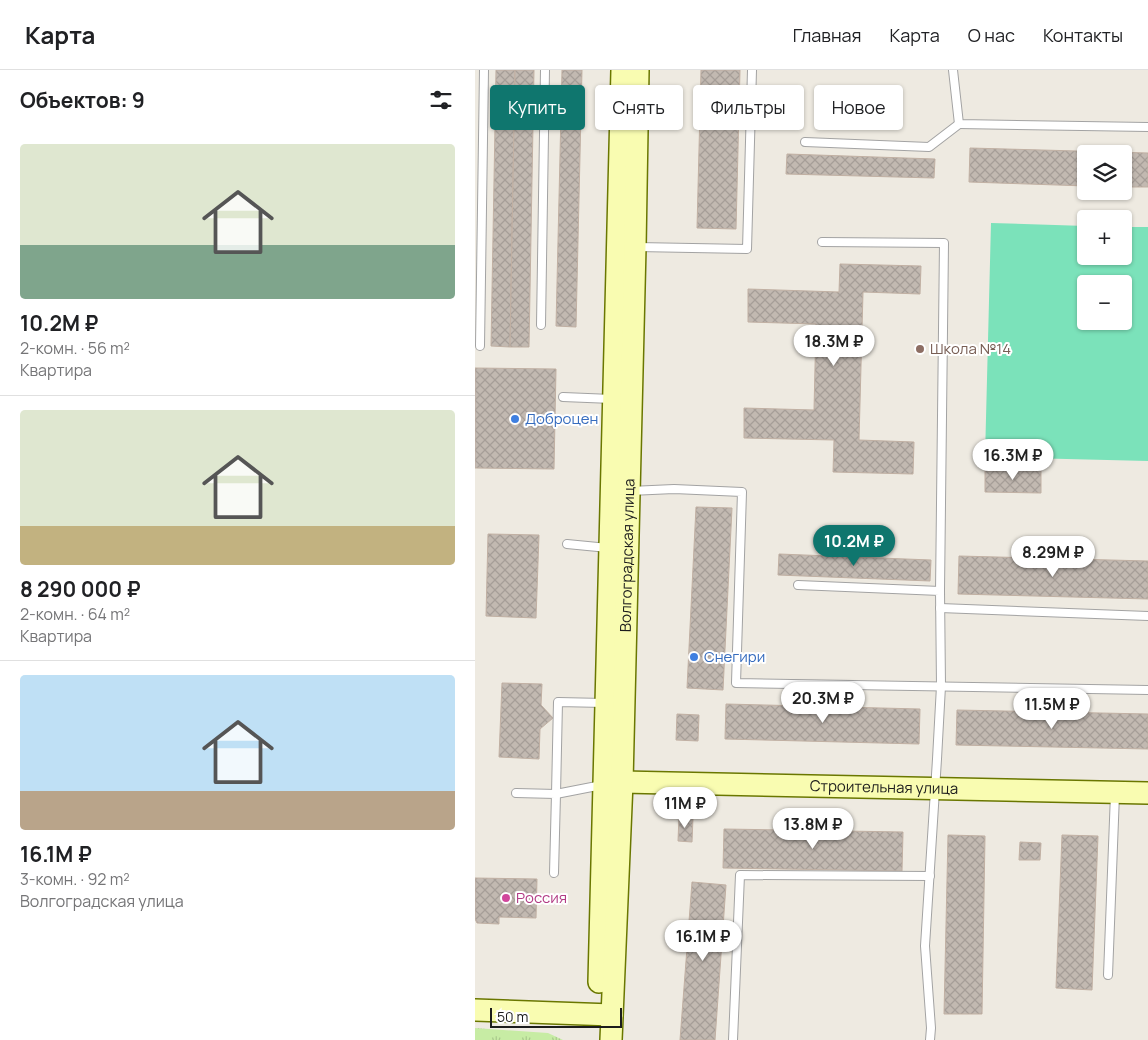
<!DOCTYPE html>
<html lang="ru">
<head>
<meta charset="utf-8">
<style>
	:root { --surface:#fff; --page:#f6f6f6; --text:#202124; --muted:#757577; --line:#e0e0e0; --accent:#0f766e }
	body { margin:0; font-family:Manrope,sans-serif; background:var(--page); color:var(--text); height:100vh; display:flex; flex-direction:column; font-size:19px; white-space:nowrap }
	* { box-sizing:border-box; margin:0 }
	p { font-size:16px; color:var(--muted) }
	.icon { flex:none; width:28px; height:28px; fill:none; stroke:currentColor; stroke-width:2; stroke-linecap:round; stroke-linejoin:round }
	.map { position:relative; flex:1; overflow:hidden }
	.side { display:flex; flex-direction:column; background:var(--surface); width:475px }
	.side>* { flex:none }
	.hud { position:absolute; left:15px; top:15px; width:475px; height:45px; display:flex; gap:10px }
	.fabs { position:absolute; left:602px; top:75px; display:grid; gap:10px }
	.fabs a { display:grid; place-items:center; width:55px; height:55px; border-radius:5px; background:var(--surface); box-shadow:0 1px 4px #0004; font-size:25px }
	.scale { position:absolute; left:15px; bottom:12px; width:132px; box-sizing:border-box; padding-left:5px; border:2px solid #1c1c1c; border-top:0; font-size:14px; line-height:18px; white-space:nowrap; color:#1c1c1c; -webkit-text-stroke:4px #fff; paint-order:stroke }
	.price { position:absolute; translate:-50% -42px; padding:0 11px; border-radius:18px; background:#fff; color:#222; font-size:16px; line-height:32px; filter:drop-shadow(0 1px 2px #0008) }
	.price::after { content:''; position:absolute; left:50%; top:30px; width:15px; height:11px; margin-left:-8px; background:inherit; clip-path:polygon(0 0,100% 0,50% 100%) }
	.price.selected { background:var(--accent); color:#fff }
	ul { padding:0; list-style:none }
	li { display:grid; align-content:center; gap:10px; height:265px; padding:0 20px }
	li+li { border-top:1px solid var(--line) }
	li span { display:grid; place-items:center; height:155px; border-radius:5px; color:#555 }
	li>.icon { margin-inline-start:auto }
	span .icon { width:90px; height:90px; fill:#fffc; stroke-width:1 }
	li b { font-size:21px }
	h2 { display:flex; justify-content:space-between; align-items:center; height:60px; padding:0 20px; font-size:21px }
	.pill { padding:0 18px; border-radius:5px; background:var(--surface); box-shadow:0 1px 4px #0004; font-size:18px; line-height:45px }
	.pill.selected { background:var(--accent); color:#fff }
	header { display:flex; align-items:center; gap:30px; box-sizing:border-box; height:70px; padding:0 25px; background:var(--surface); border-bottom:1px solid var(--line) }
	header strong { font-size:24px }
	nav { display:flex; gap:28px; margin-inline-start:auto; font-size:18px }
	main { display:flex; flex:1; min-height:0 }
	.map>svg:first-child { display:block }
</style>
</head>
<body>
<header>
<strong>Карта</strong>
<nav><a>Главная</a><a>Карта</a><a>О нас</a><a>Контакты</a></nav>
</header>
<main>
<section class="side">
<h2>Объектов: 9<svg class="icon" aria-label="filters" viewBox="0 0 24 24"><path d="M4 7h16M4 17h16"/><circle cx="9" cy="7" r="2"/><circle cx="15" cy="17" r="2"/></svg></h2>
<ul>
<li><span style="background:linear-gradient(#dfe7d0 65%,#7fa58c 0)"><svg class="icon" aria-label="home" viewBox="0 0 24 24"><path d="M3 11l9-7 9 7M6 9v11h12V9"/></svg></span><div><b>10.2M ₽</b><p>2-комн. · 56 m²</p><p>Квартира</p></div></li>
<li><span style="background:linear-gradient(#dfe7d0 75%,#c2b280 0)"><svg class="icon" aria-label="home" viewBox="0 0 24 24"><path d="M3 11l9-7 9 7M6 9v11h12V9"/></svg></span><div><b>8 290 000 ₽</b><p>2-комн. · 64 m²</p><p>Квартира</p></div></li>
<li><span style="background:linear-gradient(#bfe0f5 75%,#b9a48a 0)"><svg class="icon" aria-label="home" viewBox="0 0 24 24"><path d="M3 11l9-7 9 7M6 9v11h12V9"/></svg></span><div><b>16.1M ₽</b><p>3-комн. · 92 m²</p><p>Волгоградская улица</p></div></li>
</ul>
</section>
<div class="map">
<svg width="673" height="970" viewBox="0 0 673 970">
	<defs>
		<pattern id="grass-tufts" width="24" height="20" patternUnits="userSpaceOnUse" patternTransform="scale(1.25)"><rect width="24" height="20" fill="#c7eca4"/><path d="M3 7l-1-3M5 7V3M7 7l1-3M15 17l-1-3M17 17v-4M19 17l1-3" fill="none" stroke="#aaca8d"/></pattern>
		<pattern id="building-cross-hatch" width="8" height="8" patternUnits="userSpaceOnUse" patternTransform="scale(1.25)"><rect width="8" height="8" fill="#c2b9b1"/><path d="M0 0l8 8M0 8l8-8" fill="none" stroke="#a69e98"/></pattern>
	</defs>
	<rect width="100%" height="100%" fill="#eeeae1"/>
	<polygon fill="url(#grass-tufts)" points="0,958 73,963 88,970 0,970"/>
	<path fill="#7be2ba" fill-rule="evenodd" d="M516 153 611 156V186H649V157H673V391L510 387ZM611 214H649V251H611Z"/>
	<g fill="url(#building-cross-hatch)" stroke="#c1b0a3">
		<polygon points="21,0 40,0 35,277 16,276"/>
		<polygon points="40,0 59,0 54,277 35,277"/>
		<polygon points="87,0 107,0 101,257 81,256"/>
		<polygon points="226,0 265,0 261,159 222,158"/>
		<polygon points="495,78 673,83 673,117 649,117 649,84 611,84 611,116 494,112"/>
		<polygon points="312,84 460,89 459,108 311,104"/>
		<polygon points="365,194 446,196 445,224 388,222 384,370 439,372 438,404 358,402 359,370 269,368 269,338 339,340 341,254 273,252 273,219 364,222"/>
		<polygon points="0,298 81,299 79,399 0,398"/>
		<polygon points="510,400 566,400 566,423 510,422"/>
		<polygon points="221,437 257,438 248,620 212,618"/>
		<polygon points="13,464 64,465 61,548 11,546"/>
		<polygon points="304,484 456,490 455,511 303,505"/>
		<polygon points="484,486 673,491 673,529 483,524"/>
		<polygon points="27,613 67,614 66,635 78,648 65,659 64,689 24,687"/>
		<polygon points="251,634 445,639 444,674 250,669"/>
		<polygon points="482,640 673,644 673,679 481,675"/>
		<polygon points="202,644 224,645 223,671 201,670"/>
		<polygon points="204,746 218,747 217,772 203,771"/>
		<polygon points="249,759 428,762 427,801 248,798"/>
		<polygon points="473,765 510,766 507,944 469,944"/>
		<polygon points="587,765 623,766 617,920 581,918"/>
		<polygon points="545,772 566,773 565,790 544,790"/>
		<polygon points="0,808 62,809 61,848 24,847 24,854 2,853 0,849"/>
		<polygon points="217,812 251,815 240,970 205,970"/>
	</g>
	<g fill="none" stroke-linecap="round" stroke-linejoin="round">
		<g stroke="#a3a3a3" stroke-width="10">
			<g id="lane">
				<polyline points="478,0 484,54 673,57"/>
				<polyline points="330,72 454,77 484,54"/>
				<polyline points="347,172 469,173 465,521"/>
				<polyline points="162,177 272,179 277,0"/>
				<polyline points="66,255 70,0"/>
				<polyline points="5,276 9,0"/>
				<polyline points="88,327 137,329"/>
				<polyline points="155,421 199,419 267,422 261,613 673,620"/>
				<polyline points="92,474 133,478"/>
				<polyline points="323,515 465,521 466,616 462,689 450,876 456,958 455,970"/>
				<polyline points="465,538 673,546"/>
				<polyline points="127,715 81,724 83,632 129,633"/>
				<polyline points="41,723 81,724 79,803"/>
				<polyline points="633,905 640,724"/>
				<polyline points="258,970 265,805 455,806"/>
			</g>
		</g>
		<g stroke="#6a7700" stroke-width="24">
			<g id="secondary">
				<path id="s1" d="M147 712 673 723"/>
				<polyline points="124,912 147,0"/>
				<polyline points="0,940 137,945"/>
				<path id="s2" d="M136 970 147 712 160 177 163 0"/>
			</g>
		</g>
		<use href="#lane" stroke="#fff" stroke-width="8"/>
		<use href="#secondary" stroke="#f9fcb1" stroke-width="21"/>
	</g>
	<circle fill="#8d6e63" stroke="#fff" stroke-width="2" cx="445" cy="279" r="5"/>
	<g fill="#3f7fe0" stroke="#fff" stroke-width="2">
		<circle cx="40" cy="349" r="5"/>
		<circle cx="219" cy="587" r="5"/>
	</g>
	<circle fill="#d1479c" stroke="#fff" stroke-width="2" cx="31" cy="828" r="5"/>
	<g text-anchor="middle" stroke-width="4" stroke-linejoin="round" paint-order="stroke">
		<g font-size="15" fill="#785e54" stroke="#fff" text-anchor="start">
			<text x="455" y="284">Школа №14</text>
		</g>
		<g font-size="15" fill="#366cbe" stroke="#fff" text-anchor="start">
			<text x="50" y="354">Доброцен</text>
			<text x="229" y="592">Снегири</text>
		</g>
		<g font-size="15" fill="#1c1c1c" stroke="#fff">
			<text dy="5" stroke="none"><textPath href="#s2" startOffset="485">Волгоградская улица</textPath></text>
			<text dy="5" stroke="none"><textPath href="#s1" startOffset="262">Строительная улица</textPath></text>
		</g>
		<g font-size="15" fill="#b23c85" stroke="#fff" text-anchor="start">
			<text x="41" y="833">Россия</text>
		</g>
	</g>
</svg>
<div class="fabs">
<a><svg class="icon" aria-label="layers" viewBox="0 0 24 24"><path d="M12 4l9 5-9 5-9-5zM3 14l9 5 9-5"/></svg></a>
<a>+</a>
<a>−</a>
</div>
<div class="scale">50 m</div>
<b class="price" style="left:359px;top:297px">18.3M ₽</b>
<b class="price" style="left:538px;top:411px">16.3M ₽</b>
<b class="price selected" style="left:379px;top:497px">10.2M ₽</b>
<b class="price" style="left:578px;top:508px">8.29M ₽</b>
<b class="price" style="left:348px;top:654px">20.3M ₽</b>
<b class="price" style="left:577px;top:660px">11.5M ₽</b>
<b class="price" style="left:210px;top:759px">11M ₽</b>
<b class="price" style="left:338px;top:780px">13.8M ₽</b>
<b class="price" style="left:228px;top:892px">16.1M ₽</b>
<div class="hud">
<a class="pill selected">Купить</a>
<a class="pill">Снять</a>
<a class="pill">Фильтры</a>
<a class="pill">Новое</a>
</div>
</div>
</main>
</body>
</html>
